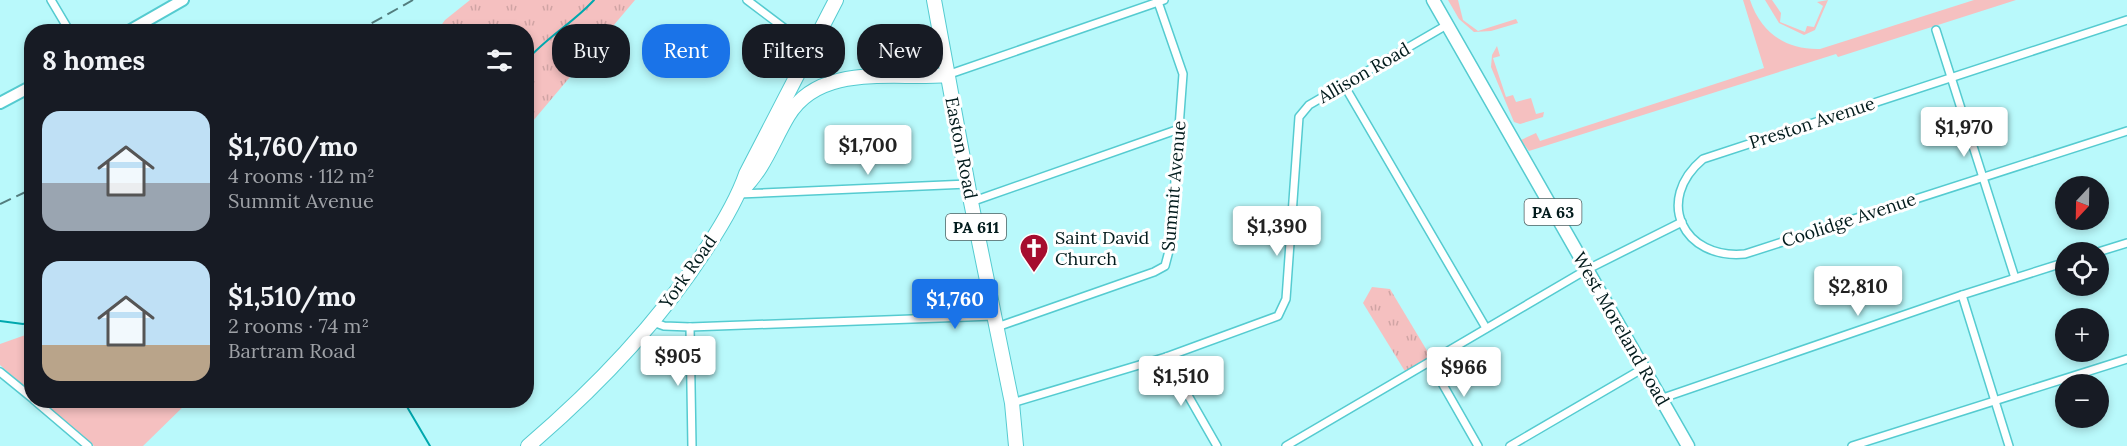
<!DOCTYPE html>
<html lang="en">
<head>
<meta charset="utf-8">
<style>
	:root { --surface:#171b24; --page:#242831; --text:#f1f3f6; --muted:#9ea1a6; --accent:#1a73e8 }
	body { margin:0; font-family:Lora,serif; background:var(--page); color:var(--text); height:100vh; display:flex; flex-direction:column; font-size:22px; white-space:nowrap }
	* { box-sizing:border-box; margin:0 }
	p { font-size:20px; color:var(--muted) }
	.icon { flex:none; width:33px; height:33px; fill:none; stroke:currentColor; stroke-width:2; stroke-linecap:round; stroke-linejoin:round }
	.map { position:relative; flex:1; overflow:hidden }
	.drawer { position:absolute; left:24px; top:24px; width:510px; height:384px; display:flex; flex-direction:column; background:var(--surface); border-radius:24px; box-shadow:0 3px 9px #0003 }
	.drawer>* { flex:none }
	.hud { position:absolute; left:552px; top:24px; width:570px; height:54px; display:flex; gap:12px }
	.needle { width:39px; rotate:202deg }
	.tools { position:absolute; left:2055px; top:176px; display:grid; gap:12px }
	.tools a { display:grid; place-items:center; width:54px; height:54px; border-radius:50%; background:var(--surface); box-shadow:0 3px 9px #0003; font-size:30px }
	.price { position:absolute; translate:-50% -51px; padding:0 14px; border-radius:6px; background:#fff; color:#222; font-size:20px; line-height:39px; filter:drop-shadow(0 2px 3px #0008) }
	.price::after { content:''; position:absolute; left:50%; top:36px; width:18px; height:14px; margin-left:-9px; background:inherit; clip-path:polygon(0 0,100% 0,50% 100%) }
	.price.selected { background:var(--accent); color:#fff }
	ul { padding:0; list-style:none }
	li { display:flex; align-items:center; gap:18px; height:150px; padding:0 18px }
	li span { display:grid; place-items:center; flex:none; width:168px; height:120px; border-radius:18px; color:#555 }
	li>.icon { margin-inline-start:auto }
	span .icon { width:72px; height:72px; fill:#fffc; stroke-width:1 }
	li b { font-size:26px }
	h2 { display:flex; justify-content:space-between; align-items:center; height:72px; padding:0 18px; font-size:26px }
	.pill { padding:0 21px; border-radius:24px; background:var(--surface); box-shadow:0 3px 9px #0003; font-size:21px; line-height:54px }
	.pill.selected { background:var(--accent); color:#fff }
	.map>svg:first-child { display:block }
</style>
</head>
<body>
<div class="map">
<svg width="2127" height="446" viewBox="0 0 2127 446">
	<defs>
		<pattern id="park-tufts" width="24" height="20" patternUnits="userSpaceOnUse" patternTransform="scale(1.5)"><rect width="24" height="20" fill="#f5c0c0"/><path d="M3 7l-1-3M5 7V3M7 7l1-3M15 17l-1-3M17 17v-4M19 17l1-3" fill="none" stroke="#d0a4a4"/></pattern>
	</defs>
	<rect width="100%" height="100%" fill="#b9f9fb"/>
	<g fill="#f5c0c0">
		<polygon points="1448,0 1458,0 1463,20 1478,31 1516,19 1518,23 1491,31 1474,32 1459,19"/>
		<path d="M1743 0H1750C1761 33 1786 50 1820 49L1974 0H2016L1838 57 1836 54 1529 151 1521 140 1536 133 1540 141 1764 68Z"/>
		<polygon points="1765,0 1772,0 1781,13 1780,22 1805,32 1807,26 1814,27 1823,6 1817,2 1828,0 1815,30 1804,35 1779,23"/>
		<polygon points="1497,46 1500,56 1493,58 1506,97 1513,95 1516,102 1531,98 1536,114 1544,112 1543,117 1520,124 1514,122 1491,67 1492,55"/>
		<polygon points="31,333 32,333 31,392 0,365 0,344"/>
		<polygon points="41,401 189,401 143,446 94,446"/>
	</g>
	<g fill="url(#park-tufts)">
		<polygon points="470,0 635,0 527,128 526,32 437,31 445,20"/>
		<polygon points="1372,287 1390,289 1432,359 1406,373 1363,303"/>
	</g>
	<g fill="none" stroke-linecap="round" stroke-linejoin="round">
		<g stroke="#00a8ae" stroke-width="2">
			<path d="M526 61C547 37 573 23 594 0"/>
			<polyline points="0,321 23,324 32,322"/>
			<polyline points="403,400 430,446"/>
		</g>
		<g stroke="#55cbd0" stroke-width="10">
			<g id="street">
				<polyline points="51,0 70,32"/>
				<polyline points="747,0 812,49"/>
				<path d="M2127 20 1703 159C1654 200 1683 260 1745 254L2127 131"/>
				<polyline points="1936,30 2015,278"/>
				<polyline points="947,75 1164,0"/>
				<polyline points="1344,85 1486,328"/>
				<polyline points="739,194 968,184"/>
				<polyline points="971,202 1179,129"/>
				<polyline points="2098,252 2127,243"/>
				<polyline points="1962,295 2009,446"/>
				<polyline points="653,322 664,326 690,327 994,316"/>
				<polyline points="690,327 692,446"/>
				<polyline points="997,327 1154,272 1165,266 1170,247 1183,74 1158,2"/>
				<polyline points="1166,357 1217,446"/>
				<polyline points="1430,362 1478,446"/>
				<polyline points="0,372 32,398"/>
				<polyline points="1660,399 1962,295 2066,262"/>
				<polyline points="34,400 88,446"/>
				<polyline points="1012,403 1166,357 1278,316 1286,299 1299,117 1309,105 1445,26"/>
				<polyline points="1286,446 1586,270 1682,222"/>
				<polyline points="1510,446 1642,369"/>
				<polyline points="1852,446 2127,359"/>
			</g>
		</g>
		<g stroke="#55cbd0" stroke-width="14">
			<g id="secondary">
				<polyline points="127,32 183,0"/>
				<polyline points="0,103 32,86"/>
			</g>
		</g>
		<g stroke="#55cbd0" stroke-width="15">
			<polyline id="primary" points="1433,0 1688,446"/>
		</g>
		<g stroke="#55cbd0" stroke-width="16">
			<g id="highway">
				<polyline points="934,0 971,202 1012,403 1016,446"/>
				<path d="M742 190C764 169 773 141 788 116 820 62 895 80 947 75"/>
				<path d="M528 446C597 387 659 323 708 246 723 223 737 200 746 174L836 0"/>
			</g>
		</g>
		<use href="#street" stroke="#fff" stroke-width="7"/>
		<use href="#secondary" stroke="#fff" stroke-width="10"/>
		<use href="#primary" stroke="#fff" stroke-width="12"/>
		<use href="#highway" stroke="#fff" stroke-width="14"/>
		<g stroke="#537d7e" stroke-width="2" stroke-dasharray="12 6" stroke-linecap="butt">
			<polyline points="356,32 413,0"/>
			<polyline points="0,204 32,189"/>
		</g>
	</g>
	<defs>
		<g id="church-pin" transform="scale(1.5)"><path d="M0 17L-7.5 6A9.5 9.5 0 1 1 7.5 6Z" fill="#a60d2f" stroke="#fff"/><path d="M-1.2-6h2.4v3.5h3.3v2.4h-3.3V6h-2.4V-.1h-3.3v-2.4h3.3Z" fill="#fff"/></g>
	</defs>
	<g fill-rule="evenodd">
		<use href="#church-pin" x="1034" y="248"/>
	</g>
	<g text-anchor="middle" stroke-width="6" stroke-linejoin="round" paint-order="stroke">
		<g fill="#fff" stroke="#4e5f60" stroke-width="1.5">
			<rect x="1524.5" y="199" width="57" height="26" rx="4.5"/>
			<rect x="946" y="214" width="60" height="26" rx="4.5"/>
		</g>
		<g font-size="16" font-weight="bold" fill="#021b1c">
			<text x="1553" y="218">PA 63</text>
			<text x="976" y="233">PA 611</text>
		</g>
		<g font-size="18" fill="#021b1c" stroke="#fff">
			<text transform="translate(1364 73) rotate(-30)" y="6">Allison Road</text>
			<text transform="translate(1812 123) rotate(-18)" y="6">Preston Avenue</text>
			<text transform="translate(961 148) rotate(79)" y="6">Easton Road</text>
			<text transform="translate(1174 186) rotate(-85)" y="6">Summit Avenue</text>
			<text transform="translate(1849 220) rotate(-18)" y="6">Coolidge Avenue</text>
			<text transform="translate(688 272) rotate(-55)" y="6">York Road</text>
			<text transform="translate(1621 329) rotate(60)" y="6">West Moreland Road</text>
		</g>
		<g font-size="18" fill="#021b1c" stroke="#fff" text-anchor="start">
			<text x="1055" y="244">Saint David<tspan x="1055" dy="21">Church</tspan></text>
		</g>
	</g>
</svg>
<div class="tools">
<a><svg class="needle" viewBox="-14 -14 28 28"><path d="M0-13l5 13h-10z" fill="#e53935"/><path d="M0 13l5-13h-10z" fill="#9ea1a6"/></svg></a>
<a><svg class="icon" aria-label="locate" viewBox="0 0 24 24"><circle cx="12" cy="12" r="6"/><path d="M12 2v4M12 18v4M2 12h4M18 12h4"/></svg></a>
<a>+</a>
<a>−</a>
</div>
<b class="price" style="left:1964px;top:158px">$1,970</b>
<b class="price" style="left:868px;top:176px">$1,700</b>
<b class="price" style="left:1277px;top:257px">$1,390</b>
<b class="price" style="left:1858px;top:317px">$2,810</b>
<b class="price selected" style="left:955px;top:330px">$1,760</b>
<b class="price" style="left:678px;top:387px">$905</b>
<b class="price" style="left:1464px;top:398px">$966</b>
<b class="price" style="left:1181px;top:407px">$1,510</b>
<div class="hud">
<a class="pill">Buy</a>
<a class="pill selected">Rent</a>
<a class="pill">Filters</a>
<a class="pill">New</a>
</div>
<section class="drawer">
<h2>8 homes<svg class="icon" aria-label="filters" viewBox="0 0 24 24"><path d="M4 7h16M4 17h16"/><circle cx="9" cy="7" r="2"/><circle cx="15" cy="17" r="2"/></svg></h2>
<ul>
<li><span style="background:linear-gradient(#bfe0f5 60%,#9aa5b1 0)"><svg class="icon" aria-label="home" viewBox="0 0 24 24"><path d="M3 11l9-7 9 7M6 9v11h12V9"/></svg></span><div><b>$1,760/mo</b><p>4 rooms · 112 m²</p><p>Summit Avenue</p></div></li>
<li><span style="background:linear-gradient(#bfe0f5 70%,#b9a48a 0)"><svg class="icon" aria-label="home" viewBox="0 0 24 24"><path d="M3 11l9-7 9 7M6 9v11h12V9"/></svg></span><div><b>$1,510/mo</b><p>2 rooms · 74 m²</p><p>Bartram Road</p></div></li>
</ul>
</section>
</div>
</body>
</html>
